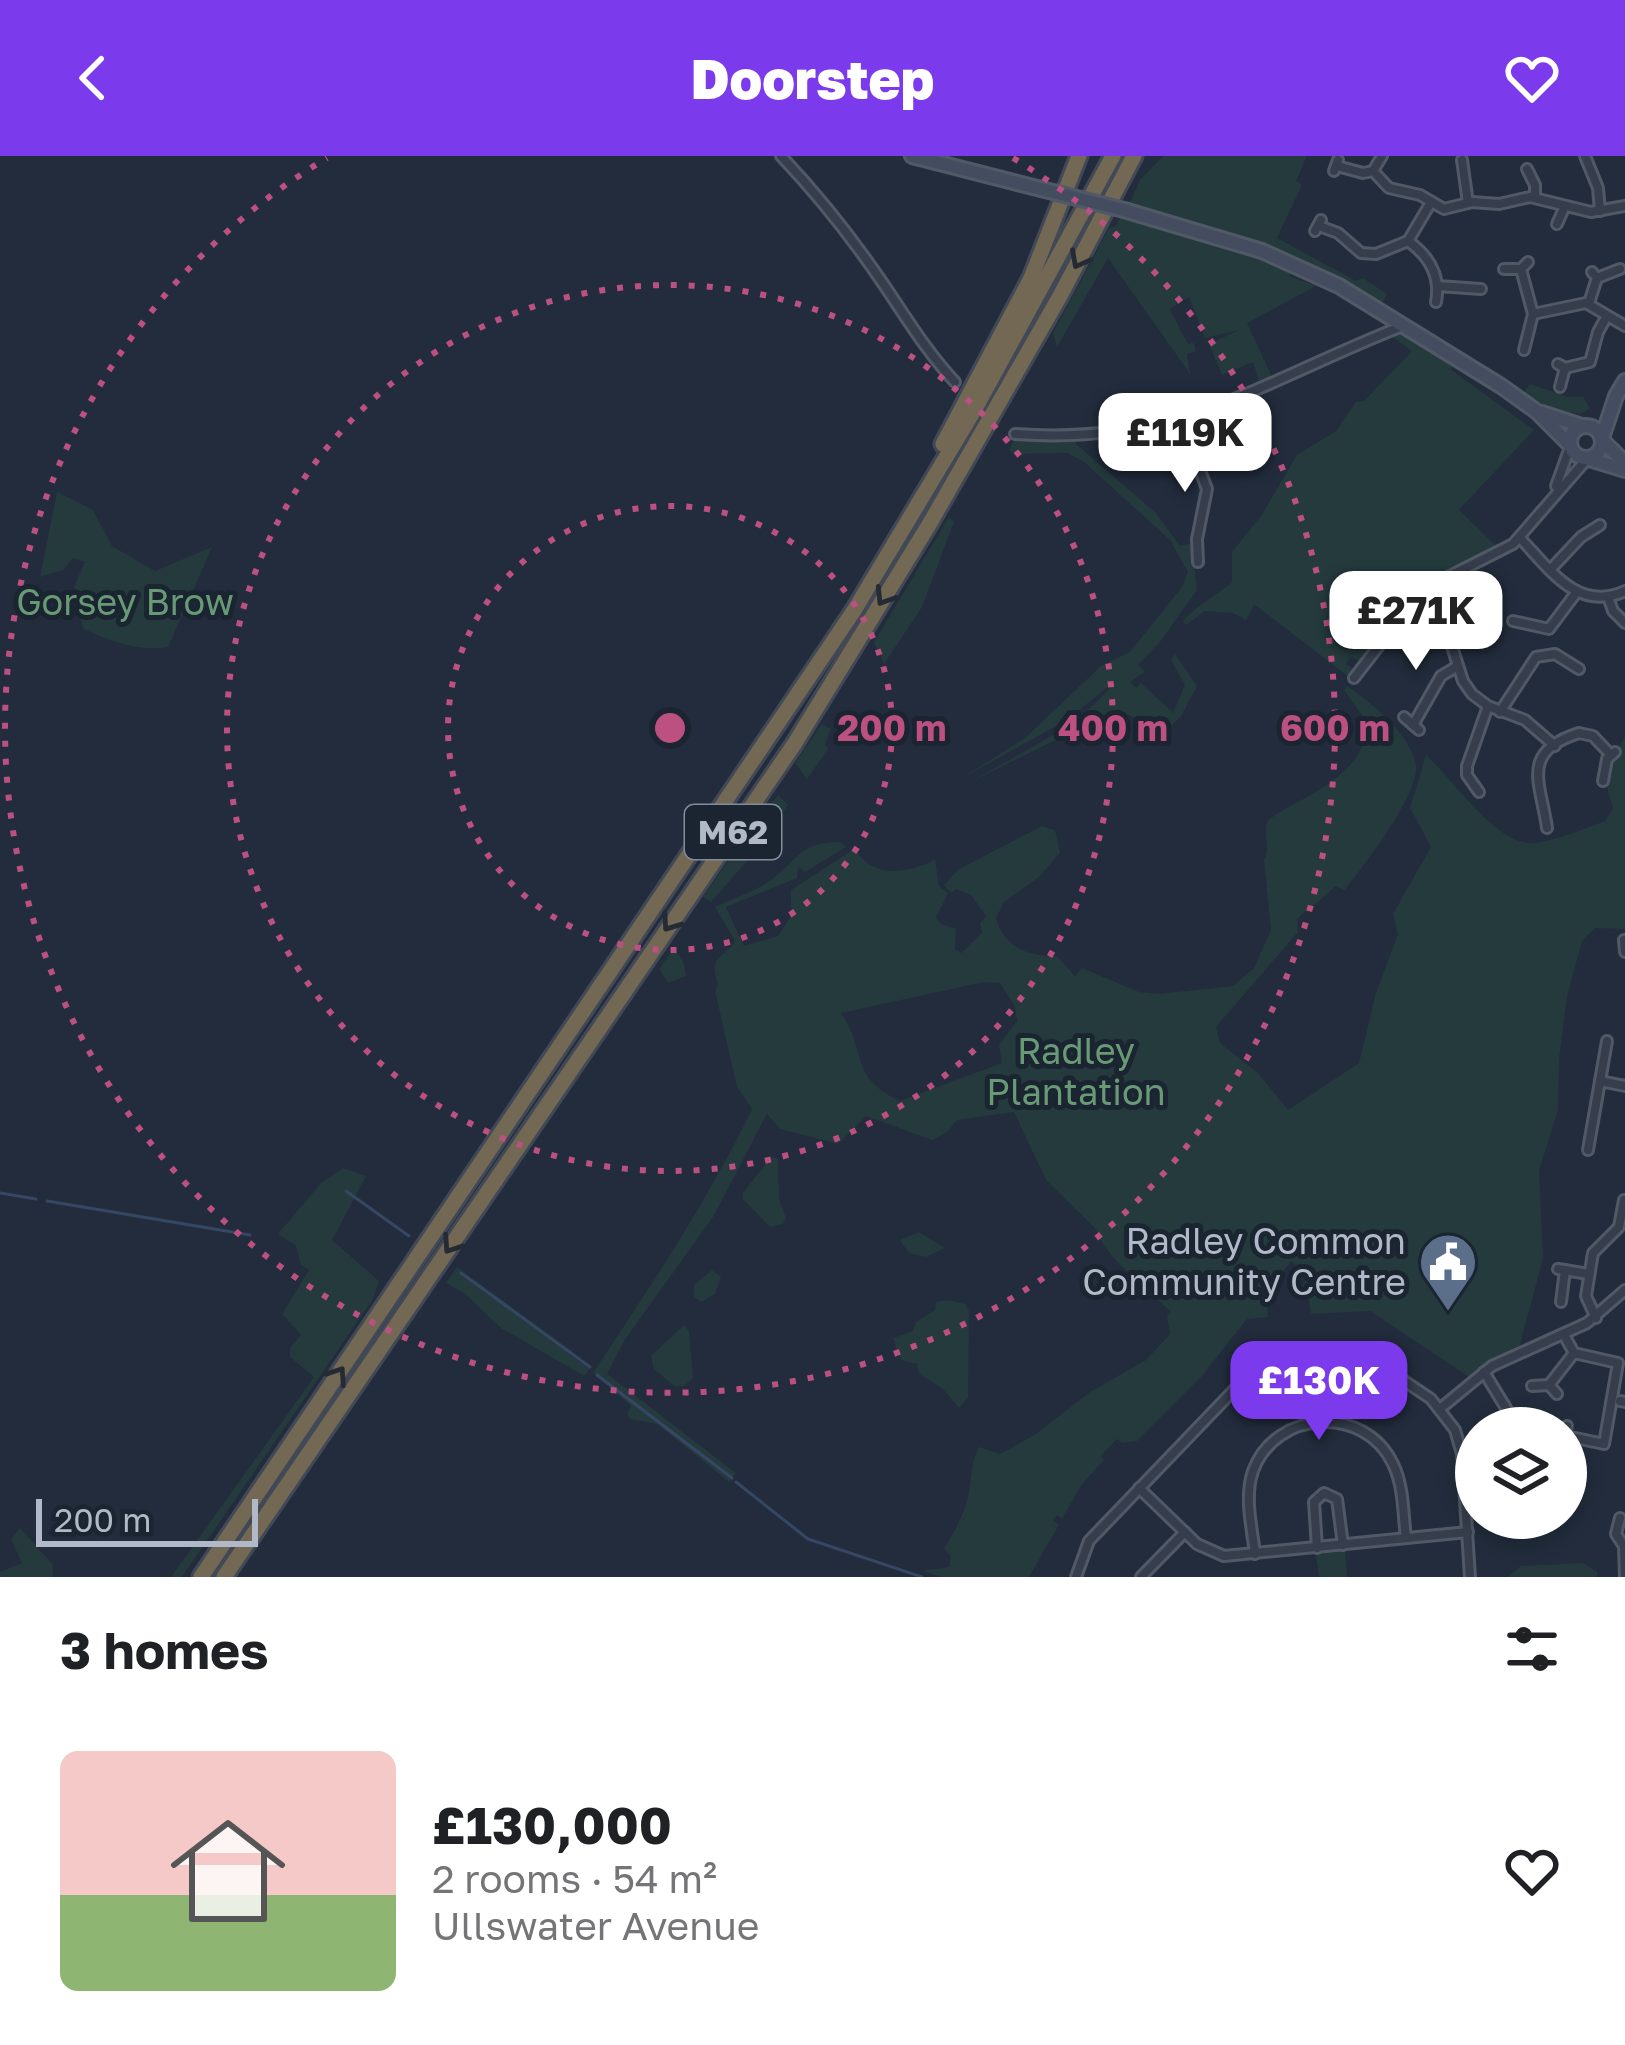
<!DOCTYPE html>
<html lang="en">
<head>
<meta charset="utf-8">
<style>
	:root { --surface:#fff; --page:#f6f6f6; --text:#202124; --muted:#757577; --line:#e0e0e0; --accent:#7c3aed }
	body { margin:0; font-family:"Golos Text",sans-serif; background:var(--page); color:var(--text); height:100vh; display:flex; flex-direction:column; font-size:45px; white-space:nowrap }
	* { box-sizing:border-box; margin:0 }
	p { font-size:39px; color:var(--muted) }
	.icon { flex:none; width:66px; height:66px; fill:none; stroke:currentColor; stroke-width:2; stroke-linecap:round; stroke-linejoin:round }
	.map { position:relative; height:1421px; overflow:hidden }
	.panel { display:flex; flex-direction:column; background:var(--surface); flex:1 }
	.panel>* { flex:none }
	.fabs { position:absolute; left:1455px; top:1251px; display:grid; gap:24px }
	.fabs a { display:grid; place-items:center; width:132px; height:132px; border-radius:50%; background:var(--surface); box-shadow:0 6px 18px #0003; font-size:60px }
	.scale { position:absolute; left:36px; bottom:30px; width:222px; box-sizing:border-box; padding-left:12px; border:6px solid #b1b9c8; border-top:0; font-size:33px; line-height:42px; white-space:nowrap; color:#b1b9c8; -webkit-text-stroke:9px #1b2431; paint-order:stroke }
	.price { position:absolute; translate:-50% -102px; padding:0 27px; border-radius:24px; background:#fff; color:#222; font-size:39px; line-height:78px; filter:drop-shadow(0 3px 6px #0008) }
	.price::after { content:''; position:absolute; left:50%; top:72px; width:36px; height:27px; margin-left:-18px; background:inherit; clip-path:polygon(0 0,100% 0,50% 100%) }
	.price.selected { background:var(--accent); color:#fff }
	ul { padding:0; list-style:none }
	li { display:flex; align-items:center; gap:36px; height:300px; padding:0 60px }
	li+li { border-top:3px solid var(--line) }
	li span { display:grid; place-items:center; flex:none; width:336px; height:240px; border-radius:18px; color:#555 }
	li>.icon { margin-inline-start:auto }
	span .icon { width:144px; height:144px; fill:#fffc; stroke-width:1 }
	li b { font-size:51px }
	h2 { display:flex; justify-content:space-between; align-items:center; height:144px; padding:0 60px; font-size:51px }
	header { display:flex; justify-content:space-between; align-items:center; height:156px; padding:0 60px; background:var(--accent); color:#fff; font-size:54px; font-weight:800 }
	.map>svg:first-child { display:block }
</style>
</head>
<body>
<header><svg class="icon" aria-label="back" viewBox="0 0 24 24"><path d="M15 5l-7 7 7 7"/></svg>Doorstep<svg class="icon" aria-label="heart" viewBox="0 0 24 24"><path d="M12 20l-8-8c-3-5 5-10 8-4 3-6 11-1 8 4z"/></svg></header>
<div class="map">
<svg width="1625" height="1421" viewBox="0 0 1625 1421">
	<rect width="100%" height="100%" fill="#222c3c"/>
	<g fill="#243a3d" fill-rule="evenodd">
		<path d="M1163 0H1307L1296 25 1302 29 1277 82 1356 125 1363 122 1387 138 1382 147C1295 101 1224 73 1129 48L1140 24Z"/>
		<polygon points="1122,58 1228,85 1293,112 1289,120 1316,130 1247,167 1273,223 1260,228 1253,206 1222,219 1209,188 1239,174 1205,182 1189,141 1170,153 1188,188 1194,187 1196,195 1187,198 1190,218 1108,102 1057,191 1053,177 1109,72 1116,70"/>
		<path d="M1392 170 1459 204 1450 213 1534 274 1459 354 1496 390 1416 431 1396 451 1349 477 1351 481 1341 491 1345 494H1357L1368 480 1373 486 1360 505 1350 502 1346 508 1352 513 1350 522 1254 448 1246 464 1233 457 1205 455 1186 469 1183 466C1192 451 1217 440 1232 426V396L1261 360 1297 299 1336 275 1356 246 1364 245 1412 195 1390 179Z"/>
		<polygon points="1530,228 1568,241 1583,241 1590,252 1581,258 1550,253 1546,257 1522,239"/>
		<path d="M1016 279 1076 281V288L1156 357 1180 390 1192 387 1197 434 1160 486 1138 509 1145 516 1130 526 1136 532 1141 527 1173 557 1185 529 1171 504 1175 498 1197 530 1182 559 1169 572 1152 573 1119 553 970 626C1019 597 1081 571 1116 524L1067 564 962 622 1025 582 1101 510 1130 496 1182 431 1188 416 1170 384 1084 306 1067 297 1015 298 1009 294Z"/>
		<path d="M57 336 93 354 112 390 155 415 212 391 168 491C138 496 110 485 84 473L76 452 82 439 74 431 85 406 73 402 63 414 40 421Z"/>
		<polygon points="949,361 954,366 922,451 884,508 874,486"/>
		<path d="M1347 530C1369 544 1419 586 1416 614 1414 645 1364 709 1345 734L1335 730C1323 744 1310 750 1297 763L1298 776 1216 871 1220 887 1258 917 1288 954 1359 907 1376 837 1398 778 1393 758 1431 691 1410 652 1426 599C1453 623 1496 689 1533 687 1557 685 1583 673 1605 665L1613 651C1601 620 1607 607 1625 581V773L1595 772 1582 785 1567 841 1559 903 1558 954 1539 1015 1543 1103 1519 1192 1489 1205 1469 1221 1370 1155 1311 1158 1309 1144 1298 1138 1305 1126V1116L1291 1105 1266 1139 1268 1161 1247 1163 1201 1221 1137 1285 1122 1287 1117 1283 1101 1300 1104 1304 1082 1328 1062 1363 1057 1359 1053 1364 1059 1369 1029 1421H942L921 1415 949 1411 951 1401 944 1392C956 1374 968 1351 970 1328 972 1313 972 1305 979 1291L1000 1298 1036 1278 1090 1236 1146 1204 1170 1178 1167 1160 1171 1156C1152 1137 1101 1098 1096 1073L1046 1024 1014 956 957 964 947 976 932 984 866 960 838 988 780 973 767 958 713 1061 624 1185 607 1218 736 1317 729 1326 657 1268 630 1263 627 1258 631 1250 593 1217C650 1131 707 1046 752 953L737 931 715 835 718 828C707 801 723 803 735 785L715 751C732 743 752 737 768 726 798 706 797 686 840 686L846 691 805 716 798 711 797 722 726 751 744 790 778 780 791 760V734L854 693C875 723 905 718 935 704L939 730 948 737 936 761 941 768 956 773 955 793 962 797 982 777 980 767 986 760 971 739 956 733 951 737 944 729 959 713 1042 670 1055 674 1060 697 1039 721 1004 746 996 762C1004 791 1029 801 1057 800L1075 820 1082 812 1139 836 1158 838 1233 830 1254 812 1271 774 1264 704C1271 690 1262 678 1268 664 1303 639 1371 619 1365 564L1344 534ZM984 826 1000 827 1015 850 1017 865 999 889 1002 907 900 945C848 920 868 897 841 857Z"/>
		<polygon points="822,568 831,573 825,588 828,593 807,623 795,607"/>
		<polygon points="778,639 788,649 767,680 755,670"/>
		<polygon points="743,684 760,690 711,746 703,741"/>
		<polygon points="674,792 684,807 686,820 668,827 659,813"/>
		<polygon points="771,1001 778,1003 779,1044 786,1061 783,1068 770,1071 743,1043 743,1037"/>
		<polygon points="343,1012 366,1020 332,1084 379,1125 373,1143 182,1421 171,1421 314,1221 290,1201 290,1192 301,1179 282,1158 309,1114 301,1109 296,1090 278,1078 321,1027"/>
		<polygon points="919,1076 945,1092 926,1101 909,1097 900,1084"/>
		<polygon points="457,1111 572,1195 570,1199 590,1213 584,1220 501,1172 464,1137 446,1127"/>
		<polygon points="712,1114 721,1121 715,1138 701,1146 694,1141 694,1129"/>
		<polygon points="949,1144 965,1148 969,1155 968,1241 959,1252 942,1232 919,1218 917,1208 901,1204 893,1182 913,1175 916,1166 935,1154 936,1146"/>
		<polygon points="684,1169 689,1175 693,1222 684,1230 674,1230 654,1213 651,1200"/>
		<polygon points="20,1372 53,1409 53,1421 0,1421 0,1416 22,1407 11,1383"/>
		<polygon points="1345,1394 1347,1421 1319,1421 1316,1397"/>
		<polygon points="1583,1407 1597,1416 1597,1421 1508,1421 1521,1410"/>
	</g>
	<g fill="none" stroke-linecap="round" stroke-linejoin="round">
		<g stroke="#354764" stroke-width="3">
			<polyline points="346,1035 409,1080"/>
			<polyline points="0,1037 36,1043"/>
			<polyline points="47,1045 250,1079"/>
			<polyline points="461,1117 590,1211"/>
			<polyline points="597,1219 732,1322"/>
			<polyline points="736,1326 808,1383 922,1421"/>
		</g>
		<g stroke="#515967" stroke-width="14">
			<g id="street">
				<path d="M781 0C818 39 852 82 882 126 906 161 926 195 955 226"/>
				<polyline points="1585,0 1598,32 1600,55"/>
				<polyline points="1462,4 1468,47"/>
				<polyline points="1337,10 1363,17 1373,15 1389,32 1420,39 1444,53 1472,46 1499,48 1530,41 1591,56 1625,50"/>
				<polyline points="1527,13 1535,29 1535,41"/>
				<polyline points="1334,15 1338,4"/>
				<polyline points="1373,15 1382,0"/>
				<polyline points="1557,68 1565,50"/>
				<polyline points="1319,70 1338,77 1361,97 1376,98 1408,85 1430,48"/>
				<polyline points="1315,75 1321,64"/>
				<path d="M1408 85C1429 100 1441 120 1436 146"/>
				<polyline points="1504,113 1521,113 1528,106"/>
				<polyline points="1521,113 1533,158 1524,194"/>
				<polyline points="1597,122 1620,113"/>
				<polyline points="1438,130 1481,133"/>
				<polyline points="1589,147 1597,122 1592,116"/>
				<polyline points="1533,158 1586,147 1625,170"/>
				<polyline points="1558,208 1565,212 1560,231"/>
				<polyline points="1565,212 1590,206 1598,176 1607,160"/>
				<polyline points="1181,264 1207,333 1197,383 1198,406"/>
				<path d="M1015 278C1179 290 1258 227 1400 171"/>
				<polyline points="1556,330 1570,291"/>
				<path d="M1519 381C1549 412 1577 457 1625 435"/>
				<polyline points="1550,414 1581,381 1600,369"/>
				<polyline points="1608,441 1613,455 1625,467"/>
				<polyline points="1416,442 1447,475 1463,525 1472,538 1488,550 1525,564 1555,590"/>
				<polyline points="1513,465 1549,473 1576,437"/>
				<polyline points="1354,522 1416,442 1436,427 1513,388 1587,303"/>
				<polyline points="1500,556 1536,501 1555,498 1579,513"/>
				<polyline points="1404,561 1419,574"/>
				<polyline points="1413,569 1441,520 1458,510"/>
				<polyline points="1603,625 1607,603 1615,596"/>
				<polyline points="1479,636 1467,619 1467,610 1488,550"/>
				<path d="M1547 672C1541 627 1519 596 1579 577L1593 580 1610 598"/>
				<polyline points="1624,784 1625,796"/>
				<polyline points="1600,925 1625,930"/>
				<polyline points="1588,994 1607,885"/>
				<polyline points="1558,1113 1589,1118"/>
				<polyline points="1561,1146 1565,1114"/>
				<polyline points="1596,1162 1586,1140 1593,1097 1619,1071 1624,1044"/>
				<polyline points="1564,1179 1574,1197 1618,1207 1604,1288 1566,1280"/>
				<polyline points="1484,1216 1506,1252 1504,1272"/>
				<polyline points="1549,1229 1574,1197"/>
				<polyline points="1532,1230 1549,1229 1557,1238"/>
				<polyline points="1620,1245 1625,1246"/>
				<polyline points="1441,1252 1492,1210 1587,1167 1625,1134"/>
				<polyline points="1566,1273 1567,1270"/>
				<polyline points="1139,1332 1197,1388 1224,1400 1468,1376"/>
				<polyline points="1620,1362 1616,1378 1624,1390 1625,1421"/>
				<polyline points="1317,1392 1314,1346 1324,1337 1337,1343 1343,1389"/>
				<path d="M1255 1398C1252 1371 1244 1341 1253 1315 1276 1253 1365 1249 1393 1308 1404 1330 1403 1359 1406 1382"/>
				<polyline points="1076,1421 1089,1385 1255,1212 1285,1197 1348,1192 1366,1199 1431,1243 1455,1274 1462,1298 1470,1421"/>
				<polyline points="1141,1421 1185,1376"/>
			</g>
		</g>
		<g stroke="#515967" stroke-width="18">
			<g id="secondary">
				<polyline points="912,0 1045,34"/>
				<polyline points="1124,54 1262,95 1339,130 1501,230 1536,255 1570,289"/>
				<polyline points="1542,257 1582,270"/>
				<circle cx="1586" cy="286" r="16"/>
				<polyline points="1602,282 1616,240 1625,225"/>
				<polyline points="1602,284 1625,307"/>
				<polyline points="1589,303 1625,314"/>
			</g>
		</g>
		<g stroke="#414957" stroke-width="21">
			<g id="highway">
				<polyline points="943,288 1031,122 1079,0"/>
				<polyline points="201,1421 855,453 975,253 1113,0"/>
				<polyline points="224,1421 795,587 930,367 1060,140 1134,0"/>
			</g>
		</g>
		<use href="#street" stroke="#363e4d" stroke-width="8"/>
		<use href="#secondary" stroke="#444d60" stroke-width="12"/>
		<use href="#highway" stroke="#736853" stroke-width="15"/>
		<g stroke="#515967" stroke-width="18" stroke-linecap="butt">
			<polyline id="secondary-bridge" points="1045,34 1124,54"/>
		</g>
		<use href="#secondary-bridge" stroke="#444d60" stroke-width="12"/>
	</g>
	<defs><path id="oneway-chevron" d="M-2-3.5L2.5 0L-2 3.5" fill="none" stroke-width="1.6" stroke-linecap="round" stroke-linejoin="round" transform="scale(3)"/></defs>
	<g stroke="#242b34">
		<use href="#oneway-chevron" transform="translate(1079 104) rotate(118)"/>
		<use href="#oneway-chevron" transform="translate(884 441) rotate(122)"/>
		<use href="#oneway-chevron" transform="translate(670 767) rotate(125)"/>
		<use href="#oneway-chevron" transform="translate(451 1089) rotate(124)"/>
		<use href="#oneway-chevron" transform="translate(338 1219) rotate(-56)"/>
	</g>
	<g fill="none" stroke="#bc5081" stroke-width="6" stroke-dasharray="6 12">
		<circle cx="670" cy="572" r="222"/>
		<circle cx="670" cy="572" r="443"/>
		<path d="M1013 2A665 665 0 1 1 327 2"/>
	</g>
	<defs>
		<g id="civic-pin" transform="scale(3)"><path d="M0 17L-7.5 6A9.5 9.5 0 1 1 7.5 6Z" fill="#5c6f8a" stroke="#1b2431"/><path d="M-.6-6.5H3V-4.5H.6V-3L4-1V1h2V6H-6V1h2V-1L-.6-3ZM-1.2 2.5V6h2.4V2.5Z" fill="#fff"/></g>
	</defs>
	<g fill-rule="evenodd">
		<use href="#civic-pin" x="1448" y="1106"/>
	</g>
	<g text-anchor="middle" stroke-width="10" stroke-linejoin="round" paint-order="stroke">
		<rect fill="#1b2431" stroke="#848c9b" stroke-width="3" x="685" y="649" width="96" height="54" rx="9"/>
		<g font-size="33" font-weight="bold" fill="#b1b9c8">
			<text x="733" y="688">M62</text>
		</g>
		<g font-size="36" fill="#689a75" stroke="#1b2431">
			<text x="125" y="459">Gorsey Brow</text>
			<text x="1076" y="908">Radley<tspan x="1076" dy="41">Plantation</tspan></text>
		</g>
		<g font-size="36" fill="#b1b9c8" stroke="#1b2431" text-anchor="end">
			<text x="1406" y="1098">Radley Common<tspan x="1406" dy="41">Community Centre</tspan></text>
		</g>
	</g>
	<circle cx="670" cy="572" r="18" fill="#bc5081" stroke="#1b2431" stroke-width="6"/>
	<g font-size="36" text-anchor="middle" font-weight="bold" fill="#bc5081" stroke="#1b2431" stroke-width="10" stroke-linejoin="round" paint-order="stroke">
		<text x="892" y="585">200 m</text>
		<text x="1113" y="585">400 m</text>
		<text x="1335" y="585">600 m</text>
	</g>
</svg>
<div class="fabs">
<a><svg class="icon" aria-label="layers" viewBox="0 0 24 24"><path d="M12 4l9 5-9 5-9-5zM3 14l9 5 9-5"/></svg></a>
</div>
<div class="scale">200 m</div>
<b class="price" style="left:1185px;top:339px">£119K</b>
<b class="price" style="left:1416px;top:517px">£271K</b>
<b class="price selected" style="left:1319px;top:1287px">£130K</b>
</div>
<section class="panel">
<h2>3 homes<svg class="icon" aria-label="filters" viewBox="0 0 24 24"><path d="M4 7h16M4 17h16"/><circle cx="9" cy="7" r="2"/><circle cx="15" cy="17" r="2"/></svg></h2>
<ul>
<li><span style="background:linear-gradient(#f6c9c9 60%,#8fb573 0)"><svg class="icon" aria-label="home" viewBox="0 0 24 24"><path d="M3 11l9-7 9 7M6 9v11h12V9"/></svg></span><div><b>£130,000</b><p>2 rooms · 54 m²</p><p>Ullswater Avenue</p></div><svg class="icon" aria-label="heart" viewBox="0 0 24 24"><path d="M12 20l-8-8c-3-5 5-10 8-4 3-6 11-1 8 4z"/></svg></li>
</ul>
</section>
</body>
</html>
